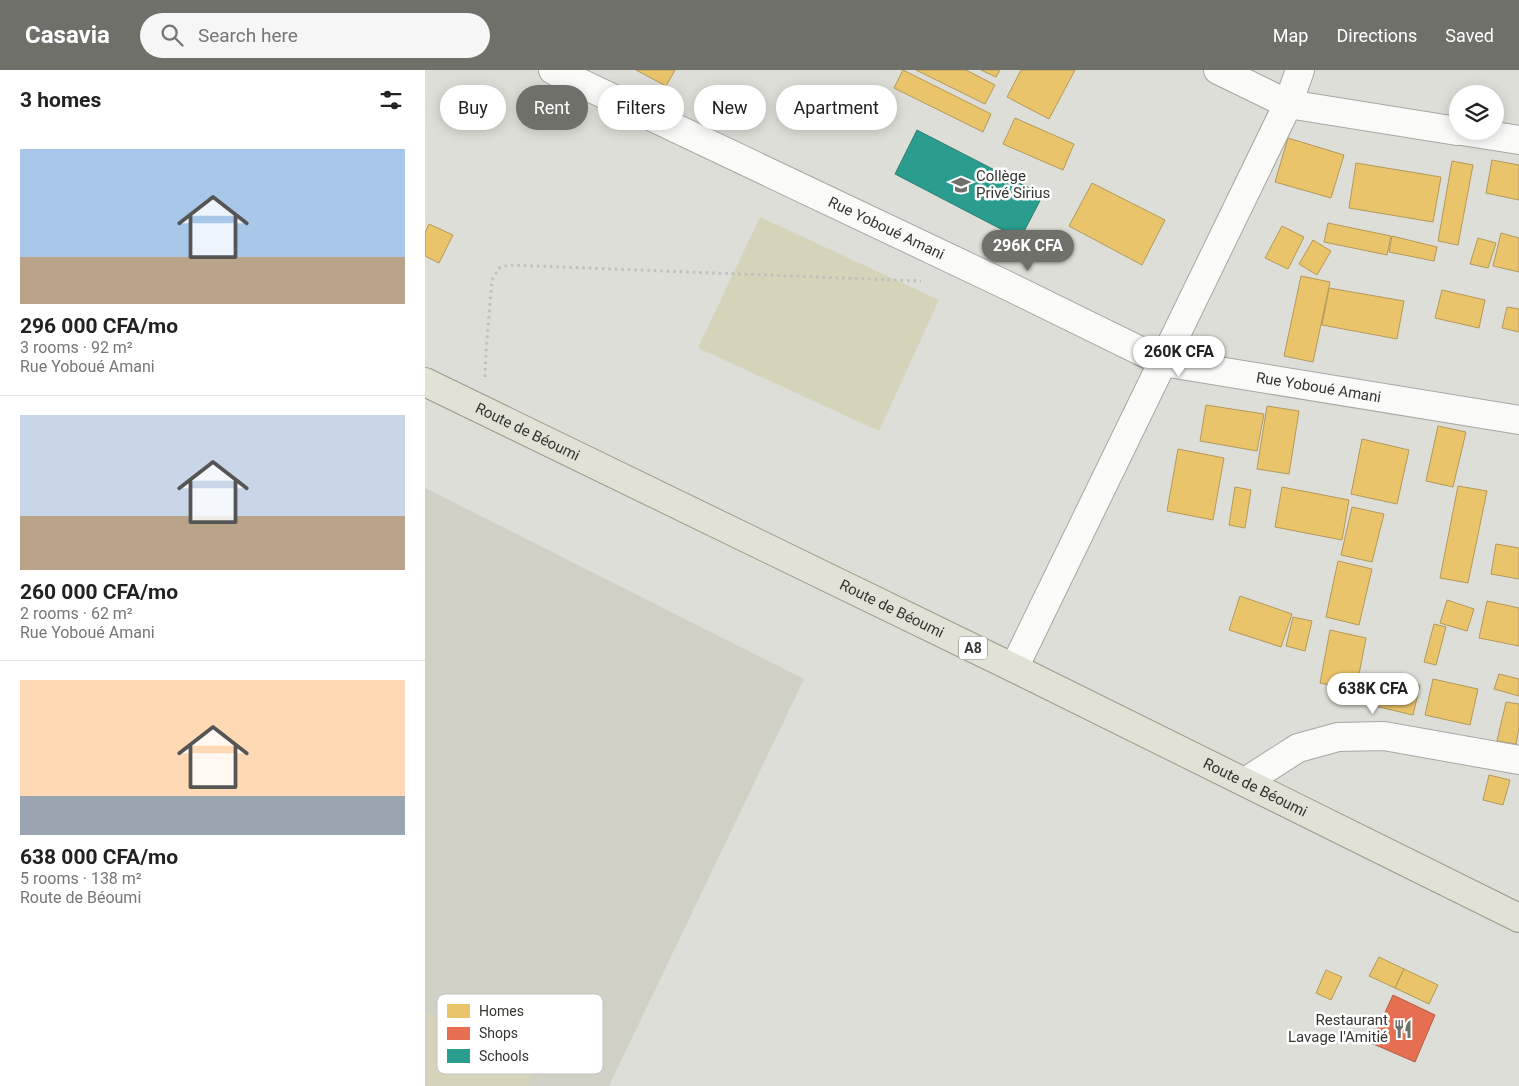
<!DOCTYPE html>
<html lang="en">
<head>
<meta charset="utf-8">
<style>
	:root { --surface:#fff; --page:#f6f6f6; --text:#222; --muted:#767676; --line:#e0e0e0; --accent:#70706b }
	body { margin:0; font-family:Roboto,sans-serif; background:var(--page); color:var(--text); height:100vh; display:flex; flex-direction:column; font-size:19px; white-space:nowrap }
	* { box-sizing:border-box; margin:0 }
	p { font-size:16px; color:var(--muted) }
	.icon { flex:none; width:28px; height:28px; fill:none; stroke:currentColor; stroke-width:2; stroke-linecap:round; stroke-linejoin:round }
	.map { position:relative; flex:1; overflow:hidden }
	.panel { display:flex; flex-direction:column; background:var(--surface); width:425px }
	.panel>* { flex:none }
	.guide { position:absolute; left:15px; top:15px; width:475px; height:45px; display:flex; gap:10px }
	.fabs { position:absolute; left:1024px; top:15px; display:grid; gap:10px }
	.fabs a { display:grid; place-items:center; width:55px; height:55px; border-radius:50%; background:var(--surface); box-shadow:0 2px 12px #0003; font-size:25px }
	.price { position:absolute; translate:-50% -42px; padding:0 11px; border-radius:18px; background:#fff; color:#222; font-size:16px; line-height:32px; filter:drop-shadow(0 1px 2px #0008) }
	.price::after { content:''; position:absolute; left:50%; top:30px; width:15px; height:11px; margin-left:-8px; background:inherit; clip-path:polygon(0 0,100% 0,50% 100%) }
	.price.selected { background:var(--accent); color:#fff }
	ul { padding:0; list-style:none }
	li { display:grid; align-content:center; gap:10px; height:265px; padding:0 20px }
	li+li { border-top:1px solid var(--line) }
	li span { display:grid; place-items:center; height:155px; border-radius:0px; color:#555 }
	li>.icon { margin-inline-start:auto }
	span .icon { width:90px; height:90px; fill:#fffc; stroke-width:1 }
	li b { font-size:21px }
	h2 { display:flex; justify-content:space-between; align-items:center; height:60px; padding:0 20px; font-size:21px }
	.pill { padding:0 18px; border-radius:22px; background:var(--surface); box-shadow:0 2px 12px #0003; font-size:18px; line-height:45px }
	.pill.selected { background:var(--accent); color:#fff }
	header { display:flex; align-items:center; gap:30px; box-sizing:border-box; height:70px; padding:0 25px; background:var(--accent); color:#fff }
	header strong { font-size:24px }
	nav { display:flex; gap:28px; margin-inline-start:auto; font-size:18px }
	.search { width:350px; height:45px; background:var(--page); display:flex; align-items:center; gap:12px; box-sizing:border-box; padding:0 18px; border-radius:28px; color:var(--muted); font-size:19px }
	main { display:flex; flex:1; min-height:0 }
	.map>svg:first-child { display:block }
</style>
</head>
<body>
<header>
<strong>Casavia</strong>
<div class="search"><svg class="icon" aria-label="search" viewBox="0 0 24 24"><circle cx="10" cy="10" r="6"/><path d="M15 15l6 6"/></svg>Search here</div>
<nav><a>Map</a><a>Directions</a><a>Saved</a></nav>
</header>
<main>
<section class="panel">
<h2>3 homes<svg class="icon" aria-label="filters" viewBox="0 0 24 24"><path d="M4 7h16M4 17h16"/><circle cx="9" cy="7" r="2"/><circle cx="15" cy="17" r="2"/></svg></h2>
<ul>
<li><span style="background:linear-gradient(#a9c7e8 70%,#b9a48a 0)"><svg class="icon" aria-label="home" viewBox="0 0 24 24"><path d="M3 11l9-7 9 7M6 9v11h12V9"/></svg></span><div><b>296 000 CFA/mo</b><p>3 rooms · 92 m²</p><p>Rue Yoboué Amani</p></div></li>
<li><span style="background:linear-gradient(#c9d6e8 65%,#b9a48a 0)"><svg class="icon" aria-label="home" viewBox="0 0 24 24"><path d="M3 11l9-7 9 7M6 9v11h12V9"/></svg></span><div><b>260 000 CFA/mo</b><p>2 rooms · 62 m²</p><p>Rue Yoboué Amani</p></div></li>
<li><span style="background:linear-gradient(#ffd9b3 75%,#9aa5b1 0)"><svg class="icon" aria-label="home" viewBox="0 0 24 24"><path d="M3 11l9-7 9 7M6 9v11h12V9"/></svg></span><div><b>638 000 CFA/mo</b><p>5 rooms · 138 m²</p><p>Route de Béoumi</p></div></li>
</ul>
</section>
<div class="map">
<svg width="1094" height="1016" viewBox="0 0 1094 1016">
	<rect width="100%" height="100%" fill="#deded8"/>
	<polygon fill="#d1d0c5" points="0,418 379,609 184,1016 0,1016"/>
	<g fill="#d5d4ba">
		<polygon points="335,147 514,230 454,361 273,278"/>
		<polygon points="0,942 113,995 103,1016 0,1016"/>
	</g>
	<g fill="#e9c46a" stroke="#b39959">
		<polygon points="211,0 250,0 241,16"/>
		<polygon points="478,0 566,44 558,62 469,18"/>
		<polygon points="491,0 541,0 570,15 560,34"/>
		<polygon points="556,0 575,0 571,7"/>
		<polygon points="596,0 650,0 624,49 582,27"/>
		<polygon points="590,48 649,74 638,100 578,74"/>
		<polygon points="863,68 919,85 906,128 850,112"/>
		<polygon points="1067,90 1094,95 1094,130 1061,123"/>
		<polygon points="1027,91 1048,95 1033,175 1013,171"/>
		<polygon points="931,93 1016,107 1008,152 924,138"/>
		<polygon points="667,113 740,150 717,195 644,156"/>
		<polygon points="903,153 966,166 962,185 899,172"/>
		<polygon points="4,154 28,165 14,193 0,186 0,163"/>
		<polygon points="857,156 879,167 863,199 840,188"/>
		<polygon points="1076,163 1094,168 1094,202 1068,196"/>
		<polygon points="967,166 1012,177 1009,191 964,182"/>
		<polygon points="1053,168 1071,173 1063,198 1045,194"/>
		<polygon points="888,170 906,181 892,205 874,194"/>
		<polygon points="876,206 905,212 888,292 859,286"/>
		<polygon points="904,218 979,231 972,269 897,255"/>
		<polygon points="1017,220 1060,230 1054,258 1010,248"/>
		<polygon points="1082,237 1094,239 1094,262 1077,258"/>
		<polygon points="781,335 839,344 832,381 775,371"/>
		<polygon points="842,336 874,341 864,404 832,399"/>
		<polygon points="1013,356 1041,362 1028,417 1001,411"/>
		<polygon points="937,369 984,380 972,434 926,424"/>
		<polygon points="753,379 799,388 788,450 742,441"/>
		<polygon points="1033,416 1062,421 1043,513 1015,508"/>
		<polygon points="810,417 826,420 820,458 804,455"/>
		<polygon points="857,417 924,430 917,470 850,457"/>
		<polygon points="927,437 959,444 947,492 916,485"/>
		<polygon points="1071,474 1094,478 1094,509 1066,504"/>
		<polygon points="913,491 947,499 934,555 901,547"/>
		<polygon points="815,526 867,544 856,577 804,560"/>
		<polygon points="1022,530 1049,539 1042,561 1015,553"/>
		<polygon points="1062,531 1094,538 1094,576 1054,568"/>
		<polygon points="868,547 887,551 880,581 861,576"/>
		<polygon points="1009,554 1021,557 1011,595 999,592"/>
		<polygon points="905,560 941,568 931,620 895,613"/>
		<polygon points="944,604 995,615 988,645 937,633"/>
		<polygon points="1074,604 1094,609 1094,626 1069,619"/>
		<polygon points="1008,609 1053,619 1045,655 1000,645"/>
		<polygon points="1081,632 1094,634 1094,658 1091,674 1072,671"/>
		<polygon points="1064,705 1085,710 1078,735 1058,730"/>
		<polygon points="954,887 979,899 970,918 944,906"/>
		<polygon points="979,899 1013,915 1004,934 970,918"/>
		<polygon points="901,900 917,907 906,930 891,923"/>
	</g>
	<polygon fill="#e76f51" stroke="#b25e47" points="968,925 1010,945 990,992 946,973"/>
	<polygon fill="#2a9d8f" stroke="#2d7e73" points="492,60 618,125 595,169 470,104"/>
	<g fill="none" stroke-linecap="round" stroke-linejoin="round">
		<g stroke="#a7a7a3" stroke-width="30">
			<g id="street">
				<path id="s1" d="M128 0 579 214 738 292 1094 350"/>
				<polyline points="793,0 863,34 1032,61"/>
				<polyline points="1037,61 1094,70"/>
				<polyline points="589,598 863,34 875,0"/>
				<polyline points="820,712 873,678 913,667 959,666 1094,690"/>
			</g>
		</g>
		<g stroke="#9d9b88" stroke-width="30">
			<g id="primary">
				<path id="s2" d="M0 312 589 598 1094 848"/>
			</g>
		</g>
		<polyline stroke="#bfbfbd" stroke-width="3" stroke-dasharray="2.5 4" stroke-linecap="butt" points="60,307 61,282 67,210 74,198 84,195 496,211"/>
		<use href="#street" stroke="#fafaf9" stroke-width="28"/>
		<use href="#primary" stroke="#e1e1d6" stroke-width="28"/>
	</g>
	<defs>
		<g id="school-bare" transform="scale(1.5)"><path d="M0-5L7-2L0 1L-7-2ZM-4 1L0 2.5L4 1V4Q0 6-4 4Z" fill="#70706b" stroke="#fff" stroke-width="2.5" paint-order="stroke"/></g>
		<g id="restaurant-bare" transform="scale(1.5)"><path d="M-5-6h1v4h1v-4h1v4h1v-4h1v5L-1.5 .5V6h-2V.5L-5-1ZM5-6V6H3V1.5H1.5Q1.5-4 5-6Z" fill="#70706b" stroke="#fff" stroke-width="2.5" paint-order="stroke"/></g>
	</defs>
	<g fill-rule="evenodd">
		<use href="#school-bare" x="536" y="115"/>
		<use href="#restaurant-bare" x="978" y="959"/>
	</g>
	<g text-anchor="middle" stroke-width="5" stroke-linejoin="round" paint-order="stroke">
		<rect fill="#fff" stroke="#72726f" stroke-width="1" x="534" y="566.5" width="28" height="23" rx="4"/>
		<g font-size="14" font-weight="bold" fill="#353531">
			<text x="548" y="583">A8</text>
		</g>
		<g font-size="15" fill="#353531" stroke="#fff" text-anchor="start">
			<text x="551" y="111">Collège<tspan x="551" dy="17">Privé Sirius</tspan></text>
			<text x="963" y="955" text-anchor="end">Restaurant<tspan x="963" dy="17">Lavage l'Amitié</tspan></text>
		</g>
		<g font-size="15" fill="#353531" stroke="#fff">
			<text dy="5" stroke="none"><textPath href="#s1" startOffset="369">Rue Yoboué Amani</textPath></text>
			<text dy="5" stroke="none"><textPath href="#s1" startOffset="834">Rue Yoboué Amani</textPath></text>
			<text dy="5" stroke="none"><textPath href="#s2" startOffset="114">Route de Béoumi</textPath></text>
			<text dy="5" stroke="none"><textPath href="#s2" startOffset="519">Route de Béoumi</textPath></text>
			<text dy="5" stroke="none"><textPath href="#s2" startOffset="924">Route de Béoumi</textPath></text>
		</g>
	</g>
	<rect x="12" y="924" width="166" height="80" rx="8" fill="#fff" stroke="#c2c2c1" stroke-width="1"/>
	<rect x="22" y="934" width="23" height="14" fill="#e9c46a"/>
	<rect x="22" y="957" width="23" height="13" fill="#e76f51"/>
	<rect x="22" y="979" width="23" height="14" fill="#2a9d8f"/>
	<g font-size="14" fill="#353531">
		<text x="54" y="946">Homes</text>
		<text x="54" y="968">Shops</text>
		<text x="54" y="991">Schools</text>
	</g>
</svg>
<div class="fabs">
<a><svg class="icon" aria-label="layers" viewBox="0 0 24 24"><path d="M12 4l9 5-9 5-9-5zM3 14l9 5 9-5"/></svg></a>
</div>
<b class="price selected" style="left:603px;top:202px">296K CFA</b>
<b class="price" style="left:754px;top:308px">260K CFA</b>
<b class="price" style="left:948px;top:645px">638K CFA</b>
<div class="guide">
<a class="pill">Buy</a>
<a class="pill selected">Rent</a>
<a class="pill">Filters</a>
<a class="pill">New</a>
<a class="pill">Apartment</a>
</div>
</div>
</main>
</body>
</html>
